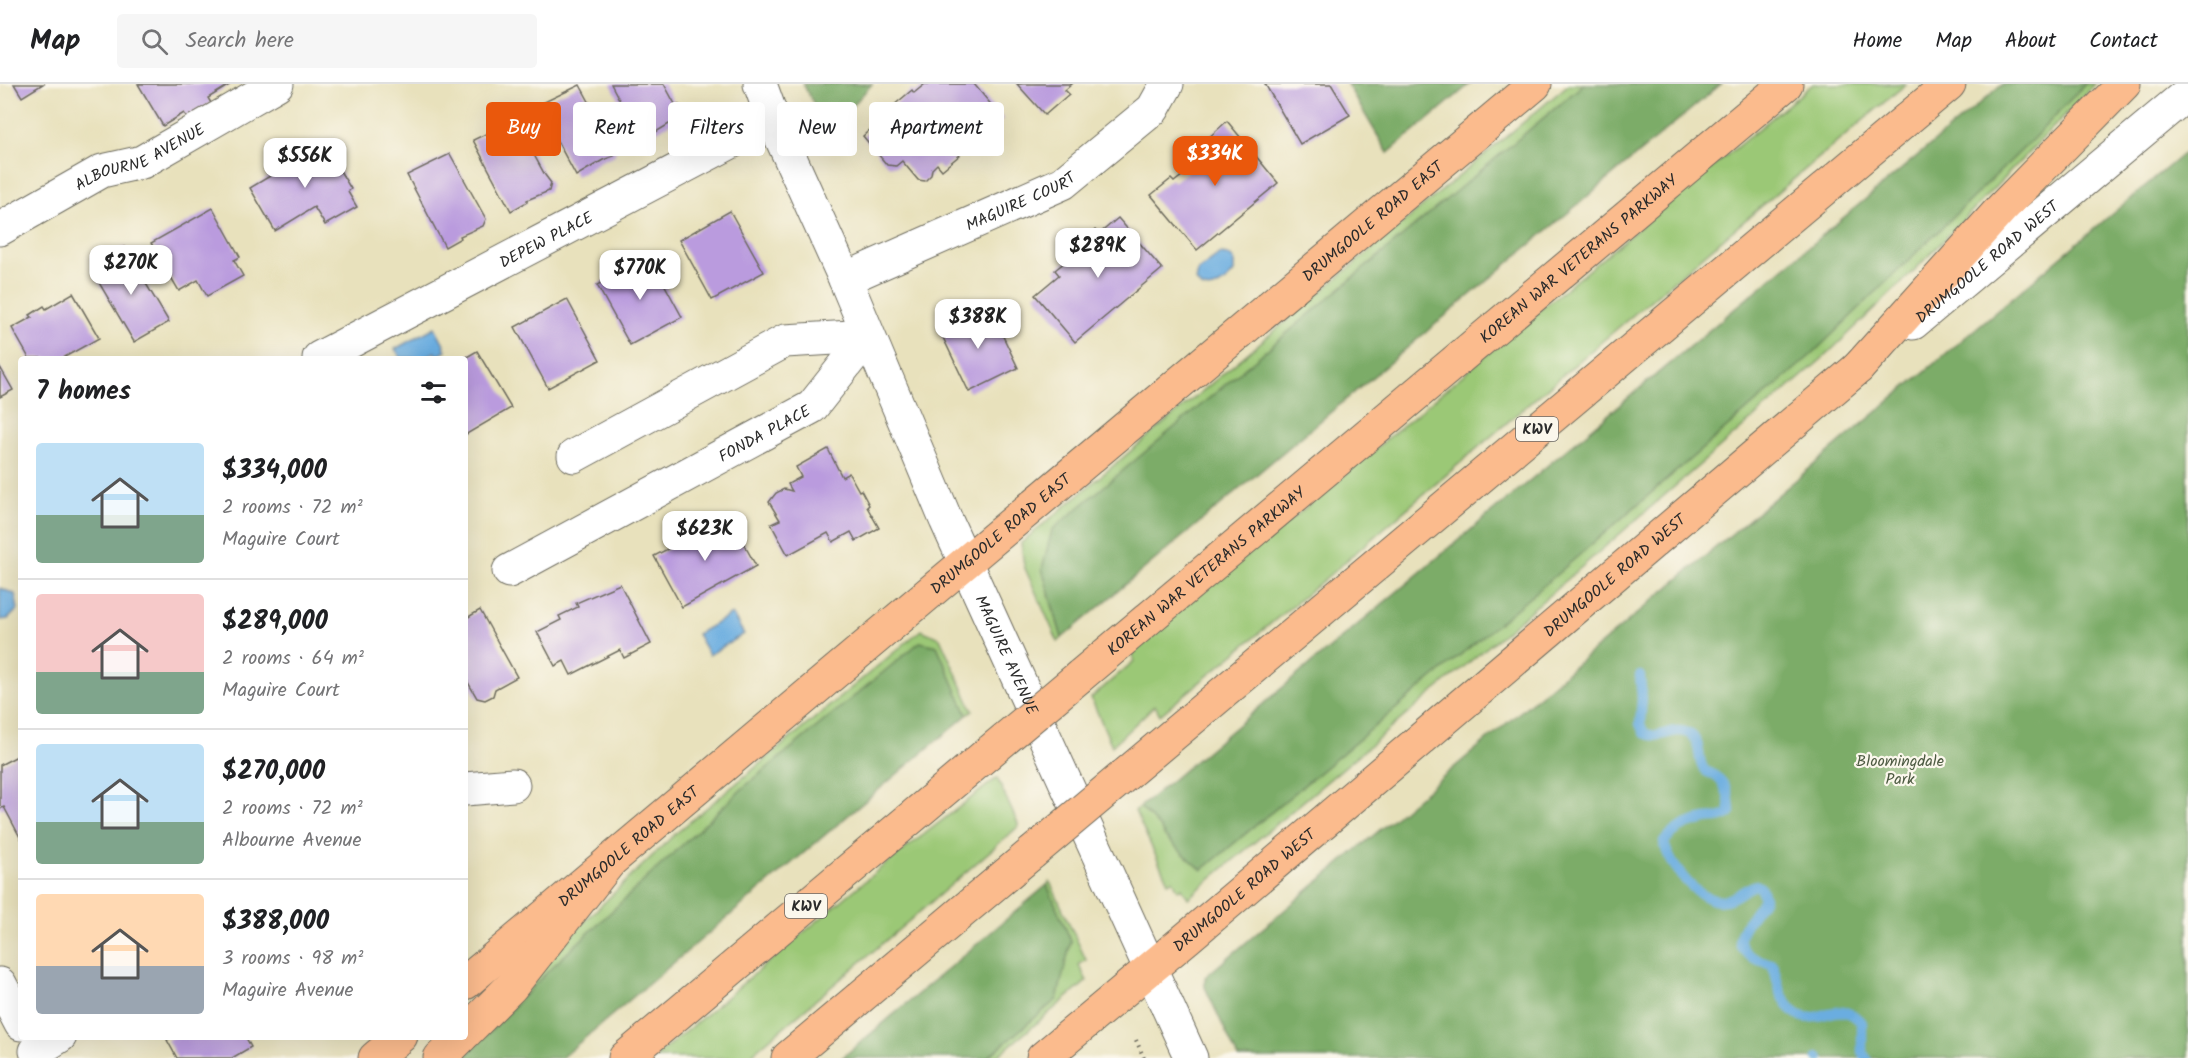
<!DOCTYPE html>
<html lang="en">
<head>
<meta charset="utf-8">
<style>
	:root { --surface:#fff; --page:#f6f6f6; --text:#202124; --muted:#757577; --line:#e0e0e0; --accent:#ea580c }
	body { margin:0; font-family:Kalam,sans-serif; background:var(--page); color:var(--text); height:100vh; display:flex; flex-direction:column; font-size:22px; white-space:nowrap }
	* { box-sizing:border-box; margin:0 }
	p { font-size:20px; color:var(--muted) }
	.icon { flex:none; width:33px; height:33px; fill:none; stroke:currentColor; stroke-width:2; stroke-linecap:round; stroke-linejoin:round }
	.map { position:relative; flex:1; overflow:hidden }
	.sheet { position:absolute; left:18px; top:272px; width:450px; height:684px; display:flex; flex-direction:column; background:var(--surface); border-radius:6px; box-shadow:0 6px 24px #0002 }
	.sheet>* { flex:none }
	.banner { position:absolute; left:486px; top:18px; width:570px; height:54px; display:flex; gap:12px }
	.price { position:absolute; translate:-50% -51px; padding:0 14px; border-radius:12px; background:#fff; color:#222; font-size:20px; line-height:39px; filter:drop-shadow(0 2px 3px #0008) }
	.price::after { content:''; position:absolute; left:50%; top:36px; width:18px; height:14px; margin-left:-9px; background:inherit; clip-path:polygon(0 0,100% 0,50% 100%) }
	.price.current { background:var(--accent); color:#fff }
	ul { padding:0; list-style:none }
	li { display:flex; align-items:center; gap:18px; height:150px; padding:0 18px }
	li+li { border-top:2px solid var(--line) }
	li span { display:grid; place-items:center; flex:none; width:168px; height:120px; border-radius:6px; color:#555 }
	li>.icon { margin-inline-start:auto }
	span .icon { width:72px; height:72px; fill:#fffc; stroke-width:1 }
	li b { font-size:26px }
	h2 { display:flex; justify-content:space-between; align-items:center; height:72px; padding:0 18px; font-size:26px }
	.chip { padding:0 21px; border-radius:6px; background:var(--surface); box-shadow:0 6px 24px #0002; font-size:21px; line-height:54px }
	.chip.current { background:var(--accent); color:#fff }
	header { display:flex; align-items:center; gap:36px; box-sizing:border-box; height:84px; padding:0 30px; background:var(--surface); border-bottom:2px solid var(--line) }
	header strong { font-size:28px }
	nav { display:flex; gap:33px; margin-inline-start:auto; font-size:21px }
	.search { width:420px; height:54px; background:var(--page); display:flex; align-items:center; gap:15px; box-sizing:border-box; padding:0 21px; border-radius:6px; color:var(--muted); font-size:22px }
	.map>svg:first-child { display:block }
</style>
</head>
<body>
<header>
<strong>Map</strong>
<div class="search"><svg class="icon" aria-label="search" viewBox="0 0 24 24"><circle cx="10" cy="10" r="6"/><path d="M15 15l6 6"/></svg>Search here</div>
<nav><a>Home</a><a>Map</a><a>About</a><a>Contact</a></nav>
</header>
<div class="map">
<svg width="2188" height="974" viewBox="0 0 2188 974">
	<rect width="100%" height="100%" fill="#fbf7ec"/>
	<filter id="ink" filterUnits="userSpaceOnUse"><feTurbulence type="fractalNoise" baseFrequency=".0167" numOctaves="2"/><feDisplacementMap in="SourceGraphic" scale="12" xChannelSelector="R" yChannelSelector="G"/><feConvolveMatrix kernelMatrix="1 2 1 2 8 2 1 2 1" color-interpolation-filters="sRGB"/></filter>
	<filter id="wash" filterUnits="userSpaceOnUse"><feTurbulence type="fractalNoise" baseFrequency=".008" numOctaves="4" result="noise"/><feDisplacementMap in="SourceGraphic" scale="24" xChannelSelector="R" yChannelSelector="G"/><feGaussianBlur stdDeviation="1.35" result="paint"/><feColorMatrix in="noise" values="0 0 0 0 0 0 0 0 0 0 0 0 0 0 0 0 0 1.4 0 .05"/><feComposite in="paint" operator="in"/></filter>
	<g filter="url(#wash)">
		<rect width="100%" height="100%" fill="#e8e1bc"/>
		<g fill="#9bc876" stroke="#637a50" stroke-width="1.5">
			<polygon points="1569,0 1584,0 1143,370 1049,511 1062,554 1058,558 1024,482 1021,459"/>
			<polygon points="1813,0 1906,0 1580,276 1332,489 1160,631 1155,621 1112,662 1091,614 1134,577 1130,566 1285,441 1535,230"/>
			<polygon points="2085,0 2095,0 1911,190 1823,274 1547,513 1188,814 1182,804 1178,806 1173,796 1168,798 1135,727 1140,723 1160,744 1165,753 1202,786 1542,503 1811,271 2033,55"/>
			<polygon points="921,546 940,554 973,627 967,631 937,562 920,558 743,704 548,887 464,974 451,974 586,836 674,751"/>
			<polygon points="997,694 1019,742 922,826 747,974 654,974 878,786"/>
			<polygon points="1050,798 1086,876 1079,881 1087,897 995,974 987,974 1057,915 1071,857 1047,801"/>
		</g>
		<g fill="#7cac67" stroke="#546c49" stroke-width="1.5">
			<polygon points="803,0 872,0 829,48"/>
			<polygon points="1347,0 1470,0 1388,69"/>
			<polygon points="1584,0 1721,0 1062,554 1042,485 1052,446"/>
			<polygon points="2003,0 2085,0 2033,55 1811,271 1542,503 1202,786 1165,753 1160,744 1140,723"/>
			<polygon points="2188,66 2188,974 1238,974 1205,903 1205,893"/>
			<polygon points="920,558 937,562 967,631 561,974 464,974 548,887 743,704"/>
			<polygon points="1047,801 1071,857 1057,915 987,974 842,974"/>
		</g>
		<g fill="#6bade0" stroke="#4b6c86" stroke-width="1.5">
			<path d="M1220 170 1228 171 1234 176V188C1225 199 1207 214 1196 197L1198 187Z"/>
			<polygon points="435,243 445,262 444,263 446,267 437,272 435,268 423,274 401,274 395,265"/>
			<polygon points="0,504 15,510 18,525 8,535 0,536"/>
			<polygon points="732,530 744,550 709,571 697,550"/>
		</g>
		<g fill="none" stroke-linecap="round" stroke-linejoin="round">
			<g stroke="#6bade0" stroke-width="10">
				<path d="M1640 592 1642 614 1640 640 1644 649C1661 657 1671 643 1685 648 1703 653 1696 672 1703 684 1706 689 1710 688 1714 691 1727 699 1730 716 1730 729 1721 735 1716 734 1706 735 1689 738 1674 744 1664 758 1668 780 1700 822 1726 816 1736 814 1745 804 1756 801L1761 804 1764 814C1755 832 1721 857 1754 874 1759 877 1766 878 1772 880 1777 890 1777 902 1782 911 1806 956 1825 918 1851 930 1855 932 1859 936 1862 939V968L1866 974"/>
				<polyline points="1818,974 1819,974"/>
			</g>
		</g>
		<g id="blocks">
			<g fill="#ba9bde">
				<polygon points="14,0 43,0 22,13"/>
				<polygon points="138,0 231,0 208,14 211,19 187,33 184,29 163,42"/>
				<polygon points="611,0 664,0 675,20 679,21 683,29 681,36 673,40 669,40 641,57"/>
				<polygon points="925,0 974,0 1003,35 988,47 990,49 973,64 968,58 957,67 960,71 942,86 937,80 932,85 931,91 925,97 918,96 902,77 896,82 887,81 863,52 877,39 875,37 912,6 914,9"/>
				<polygon points="1017,0 1072,0 1065,6 1069,10 1045,31"/>
				<polygon points="1265,0 1331,0 1350,31 1300,60"/>
				<polygon points="580,1 610,56 613,56 617,64 614,72 603,76 576,92 538,21"/>
				<polygon points="515,36 545,91 551,99 549,107 527,116 527,118 511,127 473,56"/>
				<polygon points="1227,37 1278,99 1197,166 1151,111 1171,95 1174,98 1192,84 1185,75"/>
				<polygon points="322,57 351,105 348,108 357,123 325,141 314,123 275,147 250,104 295,77 293,74"/>
				<polygon points="450,70 486,135 483,142 460,152 461,154 445,163 407,91"/>
				<polygon points="213,124 240,173 234,176 243,192 207,212 198,196 179,207 151,159"/>
				<polygon points="730,127 764,188 712,216 679,156"/>
				<polygon points="1118,134 1162,185 1075,258 1035,211 1059,191 1055,186 1075,170 1072,166 1095,146 1099,150"/>
				<polygon points="124,163 169,238 134,258 95,192 99,189 99,186 107,181 114,180 109,172"/>
				<polygon points="649,172 682,233 630,261 597,201"/>
				<polygon points="73,209 99,254 63,274 29,274 12,244 32,233 30,231 44,222 46,225"/>
				<polygon points="567,215 600,276 548,304 515,243"/>
				<polygon points="991,227 1018,284 969,308 938,243 965,231 968,238"/>
				<polygon points="477,267 511,324 465,351 465,274"/>
				<polygon points="0,283 13,306 0,313"/>
				<polygon points="828,365 842,393 849,389 859,407 861,406 869,421 867,423 879,444 856,457 851,448 833,458 828,449 788,471 771,440 780,436 769,418 776,409 784,405 792,407 788,400 801,393 796,383"/>
				<polygon points="729,433 756,482 682,523 654,472"/>
				<polygon points="620,500 651,560 624,574 620,566 571,591 564,577 555,582 537,548 561,536 559,532 578,523 576,519"/>
				<polygon points="480,526 517,593 495,605 493,612 485,616 477,614 465,593 465,535"/>
				<polygon points="21,670 21,755 4,723 0,725 0,681"/>
				<polygon points="174,952 245,952 251,963 232,974 177,974 167,956"/>
			</g>
		</g>
	</g>
	<g filter="url(#ink)">
		<use href="#blocks" fill-opacity="0" stroke="#6d6b5e" stroke-width="1.5"/>
		<g fill="none" stroke-linecap="round" stroke-linejoin="round">
			<g stroke="#6d6b5e" stroke-width="35">
				<g id="minor">
					<path id="s1" d="M760 0 773 36 845 195 946 436 1191 974"/>
					<path id="s2" d="M0 145 102 87 142 78 277 0"/>
					<path id="s3" d="M845 195 1063 99 1153 25 1167 0"/>
					<path id="s4" d="M1913 239 2188 9"/>
					<path id="s5" d="M319 274 773 36"/>
					<polyline points="574,372 785,257 868,252"/>
					<path id="s6" d="M509 487 812 323 868 252"/>
					<polyline points="465,705 513,701"/>
					<polyline points="0,900 21,940"/>
					<polyline points="36,967 60,952"/>
				</g>
			</g>
			<g stroke="#6d6b5e" stroke-width="35">
				<g id="major">
					<path id="s7" d="M465 899 1535 0"/>
					<polyline points="375,974 401,952"/>
					<path id="s8" d="M1043 974 1187 854 1858 284"/>
				</g>
			</g>
			<g stroke="#6d6b5e" stroke-width="35">
				<g id="highway">
					<polyline points="1858,284 2002,124 2124,0"/>
					<path id="s9" d="M1080 592 1786 0"/>
					<polyline points="1125,691 1949,0"/>
					<polyline points="465,949 511,903 611,776"/>
					<polyline points="440,974 462,952"/>
					<polyline points="625,974 987,670"/>
					<polyline points="788,974 1032,769"/>
				</g>
			</g>
			<polyline stroke="#6d6b5e" stroke-width="4" stroke-dasharray="1.5 4.5" stroke-linecap="butt" points="1136,956 1144,974"/>
			<use href="#minor" stroke="#fff" stroke-width="33"/>
			<use href="#major" stroke="#fbbb8d" stroke-width="33"/>
			<use href="#highway" stroke="#fbbb8d" stroke-width="33"/>
			<g stroke="#6d6b5e" stroke-width="35" stroke-linecap="butt">
				<g id="highway-bridge">
					<polyline points="987,670 1080,592"/>
					<polyline points="1032,769 1125,691"/>
				</g>
			</g>
			<use href="#highway-bridge" stroke="#fbbb8d" stroke-width="33"/>
		</g>
	</g>
	<g text-anchor="middle" stroke-width="4.5" stroke-linejoin="round" paint-order="stroke">
		<g fill="#fbf7ec" stroke="#696865" stroke-width="1.5">
			<rect x="1516" y="333" width="42" height="24" rx="4.5"/>
			<rect x="785" y="810" width="42" height="24" rx="4.5"/>
		</g>
		<g font-size="15" font-weight="bold" fill="#2b2b2b">
			<text x="1537" y="350">KWV</text>
			<text x="806" y="827">KWV</text>
		</g>
		<g font-size="16" fill="#2b2b2b" stroke="#fbf7ec">
			<text dy="6" stroke="none"><textPath href="#s2" startOffset="158">ALBOURNE AVENUE</textPath></text>
			<text dy="6" stroke="none"><textPath href="#s3" startOffset="192">MAGUIRE COURT</textPath></text>
			<text dy="6" stroke="none"><textPath href="#s7" startOffset="1185">DRUMGOOLE ROAD EAST</textPath></text>
			<text dy="6" stroke="none"><textPath href="#s5" startOffset="256">DEPEW PLACE</textPath></text>
			<text dy="6" stroke="none"><textPath href="#s9" startOffset="650">KOREAN WAR VETERANS PARKWAY</textPath></text>
			<text dy="6" stroke="none"><textPath href="#s4" startOffset="96">DRUMGOOLE ROAD WEST</textPath></text>
			<text dy="6" stroke="none"><textPath href="#s6" startOffset="290">FONDA PLACE</textPath></text>
			<text dy="6" stroke="none"><textPath href="#s7" startOffset="699">DRUMGOOLE ROAD EAST</textPath></text>
			<text dy="6" stroke="none"><textPath href="#s9" startOffset="164">KOREAN WAR VETERANS PARKWAY</textPath></text>
			<text dy="6" stroke="none"><textPath href="#s8" startOffset="748">DRUMGOOLE ROAD WEST</textPath></text>
			<text dy="6" stroke="none"><textPath href="#s1" startOffset="622">MAGUIRE AVENUE</textPath></text>
			<text dy="6" stroke="none"><textPath href="#s7" startOffset="213">DRUMGOOLE ROAD EAST</textPath></text>
			<text dy="6" stroke="none"><textPath href="#s8" startOffset="262">DRUMGOOLE ROAD WEST</textPath></text>
		</g>
		<g font-size="16" fill="#4d5a42" stroke="#fbf7ec">
			<text x="1900" y="682">Bloomingdale<tspan x="1900" dy="18">Park</tspan></text>
		</g>
	</g>
</svg>
<b class="price current" style="left:1215px;top:103px">$334K</b>
<b class="price" style="left:305px;top:105px">$556K</b>
<b class="price" style="left:1098px;top:195px">$289K</b>
<b class="price" style="left:131px;top:212px">$270K</b>
<b class="price" style="left:640px;top:217px">$770K</b>
<b class="price" style="left:978px;top:266px">$388K</b>
<b class="price" style="left:705px;top:478px">$623K</b>
<div class="banner">
<a class="chip current">Buy</a>
<a class="chip">Rent</a>
<a class="chip">Filters</a>
<a class="chip">New</a>
<a class="chip">Apartment</a>
</div>
<section class="sheet">
<h2>7 homes<svg class="icon" aria-label="filters" viewBox="0 0 24 24"><path d="M4 7h16M4 17h16"/><circle cx="9" cy="7" r="2"/><circle cx="15" cy="17" r="2"/></svg></h2>
<ul>
<li><span style="background:linear-gradient(#bfe0f5 60%,#7fa58c 0)"><svg class="icon" aria-label="home" viewBox="0 0 24 24"><path d="M3 11l9-7 9 7M6 9v11h12V9"/></svg></span><div><b>$334,000</b><p>2 rooms · 72 m²</p><p>Maguire Court</p></div></li>
<li><span style="background:linear-gradient(#f6c9c9 65%,#7fa58c 0)"><svg class="icon" aria-label="home" viewBox="0 0 24 24"><path d="M3 11l9-7 9 7M6 9v11h12V9"/></svg></span><div><b>$289,000</b><p>2 rooms · 64 m²</p><p>Maguire Court</p></div></li>
<li><span style="background:linear-gradient(#bfe0f5 65%,#7fa58c 0)"><svg class="icon" aria-label="home" viewBox="0 0 24 24"><path d="M3 11l9-7 9 7M6 9v11h12V9"/></svg></span><div><b>$270,000</b><p>2 rooms · 72 m²</p><p>Albourne Avenue</p></div></li>
<li><span style="background:linear-gradient(#ffd9b3 60%,#9aa5b1 0)"><svg class="icon" aria-label="home" viewBox="0 0 24 24"><path d="M3 11l9-7 9 7M6 9v11h12V9"/></svg></span><div><b>$388,000</b><p>3 rooms · 98 m²</p><p>Maguire Avenue</p></div></li>
</ul>
</section>
</div>
</body>
</html>
